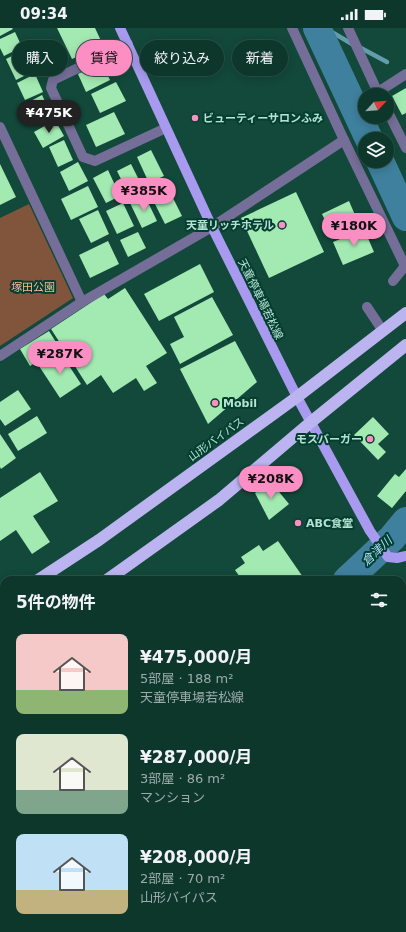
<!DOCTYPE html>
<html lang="ja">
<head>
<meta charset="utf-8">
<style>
	:root { --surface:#0e372c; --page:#173f34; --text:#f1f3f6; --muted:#9baca9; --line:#2e5148; --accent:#fb8fc4 }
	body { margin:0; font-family:"DejaVu Sans","Noto Sans JP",sans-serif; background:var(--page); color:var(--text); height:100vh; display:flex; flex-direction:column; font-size:15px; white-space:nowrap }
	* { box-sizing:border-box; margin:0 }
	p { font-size:13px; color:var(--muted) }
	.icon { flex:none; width:22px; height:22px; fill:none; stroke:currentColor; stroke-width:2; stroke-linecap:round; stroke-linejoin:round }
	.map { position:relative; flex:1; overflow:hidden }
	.panel { position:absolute; left:0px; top:548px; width:406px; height:356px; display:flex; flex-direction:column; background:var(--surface); border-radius:12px 12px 0 0; box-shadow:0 2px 10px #0003,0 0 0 1px var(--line) }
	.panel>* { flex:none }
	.top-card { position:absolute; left:12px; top:12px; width:382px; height:36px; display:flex; gap:8px }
	.needle { width:26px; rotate:64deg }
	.fabs { position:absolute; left:358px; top:60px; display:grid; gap:8px }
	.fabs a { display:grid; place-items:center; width:36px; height:36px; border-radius:50%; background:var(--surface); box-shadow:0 2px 10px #0003,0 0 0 1px var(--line); font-size:20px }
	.price { position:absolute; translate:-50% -34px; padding:0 9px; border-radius:14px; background:var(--accent); color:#111; font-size:13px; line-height:26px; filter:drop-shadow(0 1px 2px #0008) }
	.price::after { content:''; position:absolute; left:50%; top:24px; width:12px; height:9px; margin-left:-6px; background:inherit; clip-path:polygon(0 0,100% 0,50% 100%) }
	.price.current { background:#222; color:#fff }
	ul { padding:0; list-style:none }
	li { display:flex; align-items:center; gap:12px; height:100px; padding:0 16px }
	li span { display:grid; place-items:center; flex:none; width:112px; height:80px; border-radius:8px; color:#555 }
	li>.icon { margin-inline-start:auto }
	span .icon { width:48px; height:48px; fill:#fffc; stroke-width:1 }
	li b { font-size:17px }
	h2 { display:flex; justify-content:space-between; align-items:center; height:48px; padding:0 16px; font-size:17px }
	.tag { padding:0 14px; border-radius:18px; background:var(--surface); box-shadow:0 2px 10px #0003,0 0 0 1px var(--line); font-size:14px; line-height:36px }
	.tag.current { background:var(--accent); color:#111 }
	.status { display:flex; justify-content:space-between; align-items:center; height:28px; padding:0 20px; background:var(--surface); direction:ltr }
	.status svg { height:11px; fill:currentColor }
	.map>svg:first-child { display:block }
</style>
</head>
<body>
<div class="status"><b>09:34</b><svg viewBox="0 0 49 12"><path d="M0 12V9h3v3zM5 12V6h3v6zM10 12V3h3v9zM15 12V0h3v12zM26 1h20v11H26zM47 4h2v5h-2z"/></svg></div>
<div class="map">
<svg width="406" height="904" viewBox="0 0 406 904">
	<rect width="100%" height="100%" fill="#12493a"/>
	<polygon fill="#81553c" points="29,176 73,270 0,318 0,190"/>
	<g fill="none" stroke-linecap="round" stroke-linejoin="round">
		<g stroke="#629dad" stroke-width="4.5">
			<polyline points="325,0 352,16"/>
			<polyline points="359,19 387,34"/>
		</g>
		<g stroke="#3e809e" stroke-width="28">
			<polyline points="317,0 369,111"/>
			<polyline points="380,133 406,189"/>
			<polyline points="347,552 392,510 406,493"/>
			<polyline points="0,872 4,870"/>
		</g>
	</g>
	<g fill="#a3eab2">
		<polygon points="0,0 12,0 13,1 0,8"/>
		<polygon points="57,0 95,0 103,17 72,31"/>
		<polygon points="15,4 22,19 4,28 0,20 0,11"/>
		<polygon points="20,24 30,45 16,52 6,31"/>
		<polygon points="101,35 110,52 86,64 78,46"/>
		<polygon points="35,46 43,64 25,72 17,55"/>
		<polygon points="116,54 126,73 100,85 91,66"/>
		<polygon points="406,60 406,85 402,87 392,68"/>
		<polygon points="42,67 53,90 38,97 27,75"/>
		<polygon points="114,84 125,106 96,119 86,97"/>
		<polygon points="55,92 64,108 43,120 34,104"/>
		<polygon points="64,112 73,132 58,139 49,119"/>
		<polygon points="151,122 164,148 149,155 137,129"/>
		<polygon points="78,134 88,153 69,163 60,144"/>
		<polygon points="0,136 16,169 0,177"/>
		<polygon points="131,136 142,158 128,165 117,143"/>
		<polygon points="108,142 120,168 106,175 93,150"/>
		<polygon points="88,158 98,179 71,192 61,171"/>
		<polygon points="296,164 324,224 269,250 241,190"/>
		<polygon points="171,166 182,188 165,196 154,174"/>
		<polygon points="145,168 157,193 142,200 130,175"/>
		<polygon points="349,173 358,194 332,207 322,186"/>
		<polygon points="123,175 134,198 117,206 106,183"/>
		<polygon points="98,182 109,206 91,215 79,191"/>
		<polygon points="364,201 374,224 343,237 333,214"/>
		<polygon points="138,204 146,220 128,229 120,212"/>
		<polygon points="108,213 119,236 90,250 79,227"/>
		<polygon points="200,236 214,264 159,293 144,266"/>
		<polygon points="125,260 167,325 146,338 157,355 144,363 136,350 113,365 101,347 87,357 51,301 104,266 108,271"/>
		<polygon points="212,269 233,307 180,336 170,316 184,309 174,289"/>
		<polygon points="49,303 59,319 30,338 20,321"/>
		<polygon points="235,313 257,354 208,396 180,341"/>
		<polygon points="60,324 81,356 60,370 39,338"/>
		<polygon points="18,362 31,381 5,398 0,391 0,374"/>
		<polygon points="37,388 47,405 18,423 8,406"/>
		<polygon points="373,389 389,406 378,416 386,424 378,432 354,407"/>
		<polygon points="0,406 16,430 1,441 0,439"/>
		<polygon points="406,441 406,463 392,480 377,468 395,446 399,449"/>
		<polygon points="40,444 58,473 33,488 50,514 32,526 16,502 0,513 0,470"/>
		<polygon points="270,453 289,476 269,492 255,465"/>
		<polygon points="278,513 305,552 242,552 235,542 245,535 241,529 259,517 263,523"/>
	</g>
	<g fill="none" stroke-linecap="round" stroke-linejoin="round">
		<g stroke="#746e98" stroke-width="10">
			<polyline points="292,0 344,112 405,238 393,253"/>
			<polyline points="348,0 379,67"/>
			<polyline points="128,16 53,52 51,60 83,129 95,133 166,100"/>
			<polyline points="378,64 406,46"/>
			<polyline points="387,82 406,120"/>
			<polyline points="0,99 82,274"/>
			<polyline points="367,279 383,303"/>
			<polyline points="0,328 82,274 212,199 344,112"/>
			<polyline points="0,565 4,570"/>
			<polyline points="402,623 406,622"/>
			<polyline points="229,904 229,900"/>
		</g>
		<polyline stroke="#a89aee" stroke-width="10" points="120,0 212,199 297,369 370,503 388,529 397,530 406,528"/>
		<g stroke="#bbb4f0" stroke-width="12">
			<polyline points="38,552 99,512 297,369 406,285"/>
			<polyline points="107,552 219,472 311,394 406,317"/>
			<polyline points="0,577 4,574"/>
			<polyline points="0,611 4,609"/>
		</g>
	</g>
	<g fill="#fb8fc4" stroke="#033e30" stroke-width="1.5">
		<circle cx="195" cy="90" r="4"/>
		<circle cx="282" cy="197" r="4"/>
		<circle cx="215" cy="375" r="4"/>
		<circle cx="370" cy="411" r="4"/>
		<circle cx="298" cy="495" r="4"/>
	</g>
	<g text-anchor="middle" stroke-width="4" stroke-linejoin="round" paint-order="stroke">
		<g font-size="11" font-weight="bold" fill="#b5e2d1" stroke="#033e30" text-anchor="start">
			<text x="203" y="94">ビューティーサロンふみ</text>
			<text x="274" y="201" text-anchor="end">天童リッチホテル</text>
			<text x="223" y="379">Mobil</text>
			<text x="362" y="415" text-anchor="end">モスバーガー</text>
			<text x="306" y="499">ABC食堂</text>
		</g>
		<g font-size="11" fill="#f9b995" stroke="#033e30">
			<text x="33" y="263">塚田公園</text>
		</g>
		<g font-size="11" fill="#b5e2d1" stroke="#033e30">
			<text transform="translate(261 271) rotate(64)" y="4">天童停車場若松線</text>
			<text transform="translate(216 411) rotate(-36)" y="4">山形バイパス</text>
		</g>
		<g font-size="12" font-style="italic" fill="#a9dffa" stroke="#033e30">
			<text transform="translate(377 523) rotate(-43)" y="4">倉津川</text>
		</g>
	</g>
</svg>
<div class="fabs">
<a><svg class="needle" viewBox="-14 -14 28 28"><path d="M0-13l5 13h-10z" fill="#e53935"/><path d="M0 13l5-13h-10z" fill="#9baca9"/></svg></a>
<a><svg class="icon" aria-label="layers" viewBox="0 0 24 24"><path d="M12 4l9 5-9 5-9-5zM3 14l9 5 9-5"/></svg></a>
</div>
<b class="price current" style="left:49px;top:106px">¥475K</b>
<b class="price" style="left:144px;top:184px">¥385K</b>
<b class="price" style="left:354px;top:219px">¥180K</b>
<b class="price" style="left:60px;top:347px">¥287K</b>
<b class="price" style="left:271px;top:472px">¥208K</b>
<div class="top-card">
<a class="tag">購入</a>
<a class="tag current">賃貸</a>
<a class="tag">絞り込み</a>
<a class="tag">新着</a>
</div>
<section class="panel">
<h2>5件の物件<svg class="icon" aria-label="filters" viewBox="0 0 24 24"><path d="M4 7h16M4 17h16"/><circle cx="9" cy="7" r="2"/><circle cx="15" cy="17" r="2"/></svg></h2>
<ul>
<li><span style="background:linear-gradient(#f6c9c9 70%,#8fb573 0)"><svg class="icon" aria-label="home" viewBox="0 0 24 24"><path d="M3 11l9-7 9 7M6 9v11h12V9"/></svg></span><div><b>¥475,000/月</b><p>5部屋 · 188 m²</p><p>天童停車場若松線</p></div></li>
<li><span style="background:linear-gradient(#dfe7d0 70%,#7fa58c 0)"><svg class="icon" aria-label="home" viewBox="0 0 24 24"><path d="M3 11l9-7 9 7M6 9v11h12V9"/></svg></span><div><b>¥287,000/月</b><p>3部屋 · 86 m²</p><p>マンション</p></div></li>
<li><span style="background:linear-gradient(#bfe0f5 70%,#c2b280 0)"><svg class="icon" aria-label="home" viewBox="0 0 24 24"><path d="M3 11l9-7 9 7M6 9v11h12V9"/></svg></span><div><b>¥208,000/月</b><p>2部屋 · 70 m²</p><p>山形バイパス</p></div></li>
</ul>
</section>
</div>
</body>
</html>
